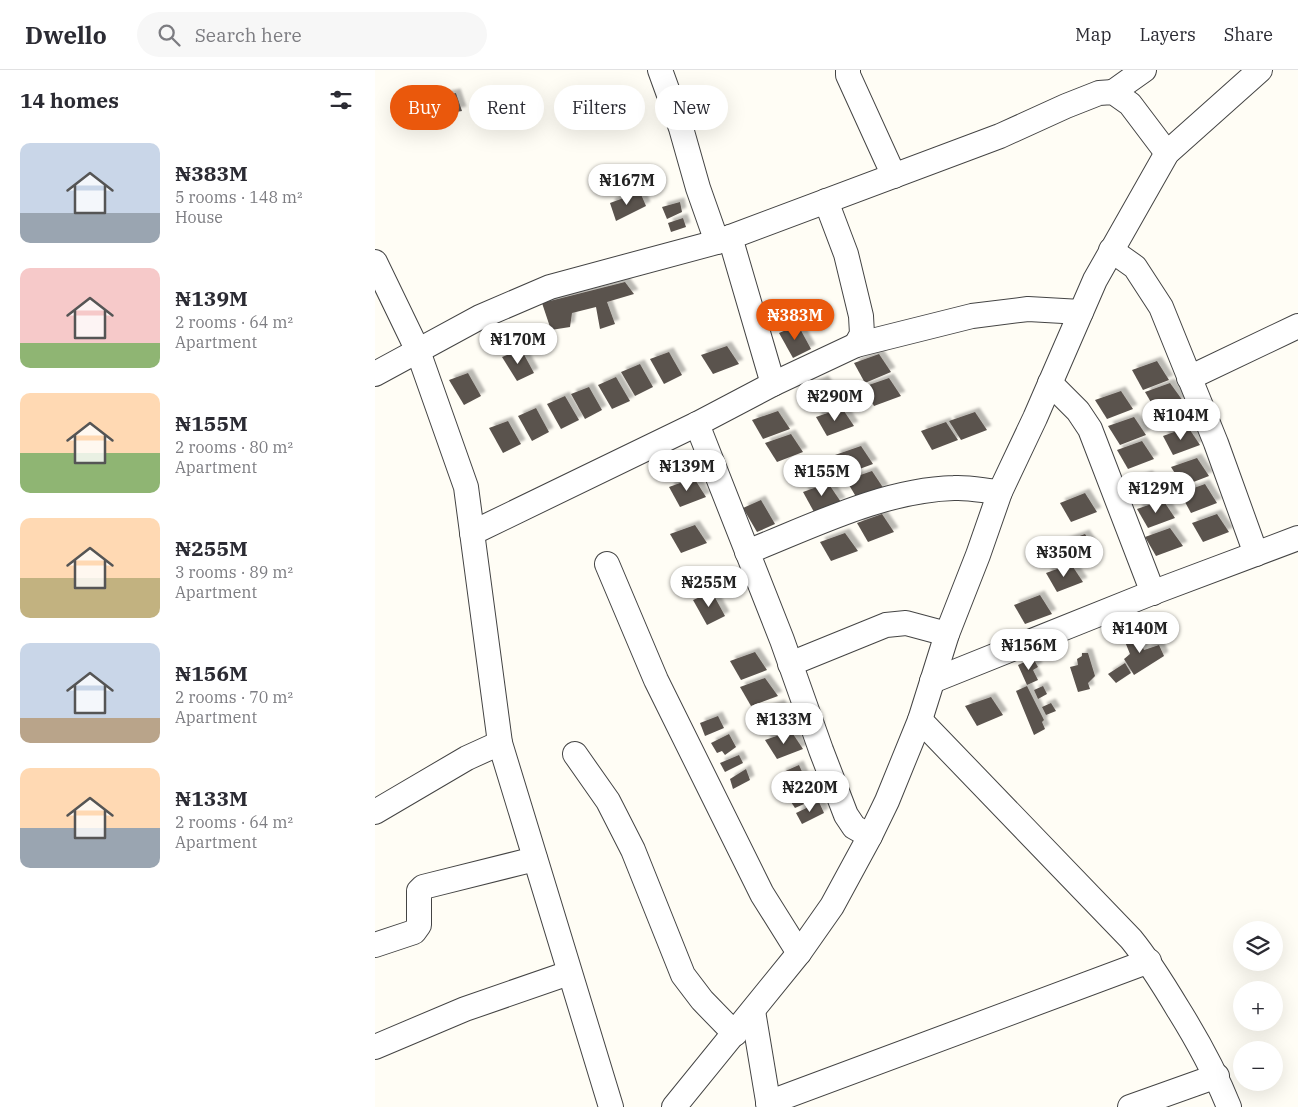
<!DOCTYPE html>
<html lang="en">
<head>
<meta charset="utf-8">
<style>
	:root { --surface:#fff; --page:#f7f7f7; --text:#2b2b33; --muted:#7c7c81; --line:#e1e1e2; --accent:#ea580c }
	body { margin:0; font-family:"IBM Plex Serif",serif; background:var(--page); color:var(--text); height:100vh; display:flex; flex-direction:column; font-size:19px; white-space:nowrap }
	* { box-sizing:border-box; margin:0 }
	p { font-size:16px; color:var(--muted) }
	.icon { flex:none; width:28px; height:28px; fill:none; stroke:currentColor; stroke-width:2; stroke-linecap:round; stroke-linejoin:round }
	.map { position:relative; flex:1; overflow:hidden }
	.drawer { display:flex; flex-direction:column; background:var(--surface); width:375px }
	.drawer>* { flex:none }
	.banner { position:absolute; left:15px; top:15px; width:475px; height:45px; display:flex; gap:10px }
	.fabs { position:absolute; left:858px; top:851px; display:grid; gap:10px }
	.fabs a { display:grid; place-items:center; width:50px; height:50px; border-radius:50%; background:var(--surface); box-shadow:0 5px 20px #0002; font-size:25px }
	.price { position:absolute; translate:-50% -42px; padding:0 11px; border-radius:18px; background:#fff; color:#222; font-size:16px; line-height:32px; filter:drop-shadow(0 1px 2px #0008) }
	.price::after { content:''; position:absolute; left:50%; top:30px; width:15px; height:11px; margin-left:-8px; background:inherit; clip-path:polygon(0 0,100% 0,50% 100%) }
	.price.on { background:var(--accent); color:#fff }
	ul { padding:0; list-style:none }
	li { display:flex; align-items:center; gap:15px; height:125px; padding:0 20px }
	li span { display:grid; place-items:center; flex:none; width:140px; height:100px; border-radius:10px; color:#555 }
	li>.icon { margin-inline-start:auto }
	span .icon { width:60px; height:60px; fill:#fffc; stroke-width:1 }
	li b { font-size:21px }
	h2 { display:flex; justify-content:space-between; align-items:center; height:60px; padding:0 20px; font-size:21px }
	.tag { padding:0 18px; border-radius:22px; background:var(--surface); box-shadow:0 5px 20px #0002; font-size:18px; line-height:45px }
	.tag.on { background:var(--accent); color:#fff }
	header { display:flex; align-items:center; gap:30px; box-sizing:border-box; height:70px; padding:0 25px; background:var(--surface); border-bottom:1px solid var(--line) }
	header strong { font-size:24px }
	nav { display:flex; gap:28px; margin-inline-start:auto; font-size:18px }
	.search { width:350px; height:45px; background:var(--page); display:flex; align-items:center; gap:12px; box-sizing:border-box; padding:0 18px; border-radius:28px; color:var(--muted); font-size:19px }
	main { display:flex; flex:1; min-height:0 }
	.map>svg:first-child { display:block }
</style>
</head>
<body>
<header>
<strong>Dwello</strong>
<div class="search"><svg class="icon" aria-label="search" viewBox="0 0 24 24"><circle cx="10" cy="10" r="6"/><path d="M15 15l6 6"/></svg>Search here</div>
<nav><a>Map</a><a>Layers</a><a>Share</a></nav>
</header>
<main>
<section class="drawer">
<h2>14 homes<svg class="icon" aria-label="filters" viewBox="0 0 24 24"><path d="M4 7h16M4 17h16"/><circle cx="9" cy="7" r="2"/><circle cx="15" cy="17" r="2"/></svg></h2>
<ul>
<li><span style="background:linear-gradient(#c9d6e8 70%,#9aa5b1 0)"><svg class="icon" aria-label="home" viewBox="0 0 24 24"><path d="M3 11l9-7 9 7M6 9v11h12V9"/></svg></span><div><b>₦383M</b><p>5 rooms · 148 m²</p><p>House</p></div></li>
<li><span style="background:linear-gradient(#f6c9c9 75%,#8fb573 0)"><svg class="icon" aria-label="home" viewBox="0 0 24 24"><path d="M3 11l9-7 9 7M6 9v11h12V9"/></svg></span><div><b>₦139M</b><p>2 rooms · 64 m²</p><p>Apartment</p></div></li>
<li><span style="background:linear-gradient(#ffd9b3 60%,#8fb573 0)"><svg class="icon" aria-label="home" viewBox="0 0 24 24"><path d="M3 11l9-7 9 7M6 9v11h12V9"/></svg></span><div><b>₦155M</b><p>2 rooms · 80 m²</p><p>Apartment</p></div></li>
<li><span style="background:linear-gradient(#ffd9b3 60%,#c2b280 0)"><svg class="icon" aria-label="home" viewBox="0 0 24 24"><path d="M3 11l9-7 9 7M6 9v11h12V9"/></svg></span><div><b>₦255M</b><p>3 rooms · 89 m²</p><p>Apartment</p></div></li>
<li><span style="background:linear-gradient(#c9d6e8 75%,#b9a48a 0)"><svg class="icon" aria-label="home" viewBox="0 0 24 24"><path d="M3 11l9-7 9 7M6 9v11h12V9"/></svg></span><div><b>₦156M</b><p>2 rooms · 70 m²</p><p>Apartment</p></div></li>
<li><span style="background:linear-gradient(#ffd9b3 60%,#9aa5b1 0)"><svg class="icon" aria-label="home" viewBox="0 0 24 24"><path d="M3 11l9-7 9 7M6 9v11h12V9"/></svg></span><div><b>₦133M</b><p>2 rooms · 64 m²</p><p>Apartment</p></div></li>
</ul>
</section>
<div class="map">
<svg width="923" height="1037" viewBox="0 0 923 1037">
	<defs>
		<filter id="shadow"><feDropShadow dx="4.5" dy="-4.5" stdDeviation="1" flood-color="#0004"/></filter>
	</defs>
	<rect width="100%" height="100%" fill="#fffdf5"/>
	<g fill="#5a524d" filter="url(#shadow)">
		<polygon points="81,23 87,41 70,44 67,26"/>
		<polygon points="265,122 271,136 241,151 235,133"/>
		<polygon points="305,132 307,142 292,149 287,137"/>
		<polygon points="308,148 311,157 296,162 293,153"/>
		<polygon points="250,212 259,224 232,232 240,254 225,259 221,237 197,243 195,257 176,260 167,233"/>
		<polygon points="423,255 436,279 418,288 404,263"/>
		<polygon points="352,276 364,294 338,304 326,285"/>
		<polygon points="146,279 159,303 142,311 127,287"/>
		<polygon points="294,282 307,305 289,314 275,289"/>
		<polygon points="504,284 516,302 490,313 479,293"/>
		<polygon points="782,291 794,310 768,320 757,300"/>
		<polygon points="265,294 278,317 260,326 246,302"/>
		<polygon points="93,303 106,326 89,335 74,310"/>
		<polygon points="241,307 255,331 237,339 223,315"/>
		<polygon points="514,308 526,326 499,336 488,317"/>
		<polygon points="449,310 462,329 435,339 424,320"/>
		<polygon points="795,313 808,331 781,341 770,322"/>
		<polygon points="214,317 227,340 210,349 196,324"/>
		<polygon points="746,321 758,339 732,349 720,330"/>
		<polygon points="190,326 204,350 186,359 172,334"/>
		<polygon points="161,338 174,362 157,371 143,346"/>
		<polygon points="467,338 479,356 452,366 441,347"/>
		<polygon points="403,341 415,359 388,369 377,350"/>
		<polygon points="600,342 612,360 586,370 574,351"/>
		<polygon points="759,347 771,365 745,375 733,356"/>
		<polygon points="133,351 146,374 128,383 114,358"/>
		<polygon points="571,352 583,370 557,380 546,361"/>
		<polygon points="813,357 825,375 798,385 788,366"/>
		<polygon points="416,364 428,382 402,392 390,373"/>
		<polygon points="767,371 779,389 753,399 742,380"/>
		<polygon points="486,376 498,394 471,404 460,385"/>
		<polygon points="822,388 834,406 808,416 796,397"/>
		<polygon points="497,401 509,419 483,430 471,410"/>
		<polygon points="773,405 785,423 759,434 748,414"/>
		<polygon points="319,408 331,427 305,437 294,417"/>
		<polygon points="453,413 466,432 439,442 428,422"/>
		<polygon points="830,414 842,433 816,443 805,423"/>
		<polygon points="710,423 722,442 696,452 685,433"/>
		<polygon points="386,430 400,454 382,462 368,438"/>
		<polygon points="788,430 800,448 773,458 762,439"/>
		<polygon points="507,444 519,462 493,472 482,453"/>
		<polygon points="842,444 854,462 828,472 817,453"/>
		<polygon points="320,455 332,473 306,483 295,464"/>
		<polygon points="795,458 808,476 781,486 770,467"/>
		<polygon points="470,463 483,481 456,491 445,472"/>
		<polygon points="710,464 722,482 696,492 685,473"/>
		<polygon points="696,494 708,512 682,522 671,503"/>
		<polygon points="337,522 350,546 332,555 318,530"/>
		<polygon points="665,525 677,544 650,554 639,535"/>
		<polygon points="754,547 760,559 739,568 734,556"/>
		<polygon points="761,562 769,580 784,575 789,586 759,605 749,589 755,584 748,567"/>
		<polygon points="380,582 392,600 366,610 355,591"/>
		<polygon points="707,583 713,583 720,606 713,613 715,619 703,622 695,597 703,595 702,589 707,586"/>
		<polygon points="658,588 663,597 658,600 663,610 652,615 643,595"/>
		<polygon points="750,593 756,603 741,613 733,604"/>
		<polygon points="390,608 403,626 376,636 365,617"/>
		<polygon points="652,616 669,650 667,652 670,659 659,665 641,621"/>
		<polygon points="668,616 672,624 663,629 659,620"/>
		<polygon points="616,627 628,645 602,656 590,636"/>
		<polygon points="676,633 681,641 671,645 667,637"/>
		<polygon points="405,634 417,653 390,663 379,643"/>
		<polygon points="343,646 349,658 330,666 325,653"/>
		<polygon points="416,661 428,679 402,689 390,670"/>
		<polygon points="354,664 361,677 350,685 347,681 342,683 336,673"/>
		<polygon points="364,685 368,693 350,702 345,693"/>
		<polygon points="424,695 429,706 412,715 406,703"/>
		<polygon points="371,699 375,710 358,719 355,709"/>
		<polygon points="432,717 438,730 420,738 412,726"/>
		<polygon points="444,732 449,743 427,754 421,743"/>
	</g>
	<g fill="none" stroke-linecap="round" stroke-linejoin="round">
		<g stroke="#444" stroke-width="26">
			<g id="street">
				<polyline points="285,0 306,58 323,118 342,172"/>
				<polyline points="473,0 473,5 519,106"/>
				<polyline points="738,22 769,0"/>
				<polyline points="451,131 471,184 486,246 487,264 481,275"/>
				<polyline points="355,167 398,314"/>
				<polyline points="736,180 760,197 786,237 841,373 881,484"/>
				<polyline points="0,192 43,281 91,417 125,673 236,1037"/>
				<polyline points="0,304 105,247 175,217 342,172 625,66 691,36 724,23 738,22 755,34 792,83"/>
				<polyline points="814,308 923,256"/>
				<polyline points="675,313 703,341 715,359 778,523"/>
				<polyline points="322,354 407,570 446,680 471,745 479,757 495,766"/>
				<polyline points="97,463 322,354 398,314 481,275 597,246 653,239 706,242"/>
				<path d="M372 482C438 456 508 420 579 418 594 417 610 421 625 422"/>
				<polyline points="232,494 281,610 387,824 424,883"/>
				<polyline points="415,594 511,555 531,553 572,564"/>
				<polyline points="557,611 774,524 923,468"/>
				<path d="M545 650 756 869C774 891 788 914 803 939 823 971 840 1002 854 1037"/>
				<polyline points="200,684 233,731 258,780 308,905 327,930 360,964"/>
				<polyline points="0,742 92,688 125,673"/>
				<polyline points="0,875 39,862 44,855 44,821 48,817 160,789"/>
				<polyline points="378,941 394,1037"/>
				<polyline points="0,977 90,939 194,903"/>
				<polyline points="393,1033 774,891"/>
				<polyline points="299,1037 424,883 457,836 495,766 512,731 545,650 572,564 603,485 625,422 660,348 720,210 792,83 885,0"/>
				<polyline points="755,1037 842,1006"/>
			</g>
		</g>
		<use href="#street" stroke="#fff" stroke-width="24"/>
	</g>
</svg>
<div class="fabs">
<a><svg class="icon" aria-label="layers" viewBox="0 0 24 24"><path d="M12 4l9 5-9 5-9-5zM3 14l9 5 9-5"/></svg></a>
<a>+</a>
<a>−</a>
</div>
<b class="price" style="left:252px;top:136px">₦167M</b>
<b class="price on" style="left:420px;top:271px">₦383M</b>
<b class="price" style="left:143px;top:295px">₦170M</b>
<b class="price" style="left:460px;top:352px">₦290M</b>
<b class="price" style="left:806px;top:371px">₦104M</b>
<b class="price" style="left:312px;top:422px">₦139M</b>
<b class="price" style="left:447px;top:427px">₦155M</b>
<b class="price" style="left:781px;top:444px">₦129M</b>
<b class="price" style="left:689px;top:508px">₦350M</b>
<b class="price" style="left:334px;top:538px">₦255M</b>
<b class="price" style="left:765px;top:584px">₦140M</b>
<b class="price" style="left:654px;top:601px">₦156M</b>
<b class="price" style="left:409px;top:675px">₦133M</b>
<b class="price" style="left:435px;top:743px">₦220M</b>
<div class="banner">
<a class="tag on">Buy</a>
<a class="tag">Rent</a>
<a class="tag">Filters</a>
<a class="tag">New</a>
</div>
</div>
</main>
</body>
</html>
